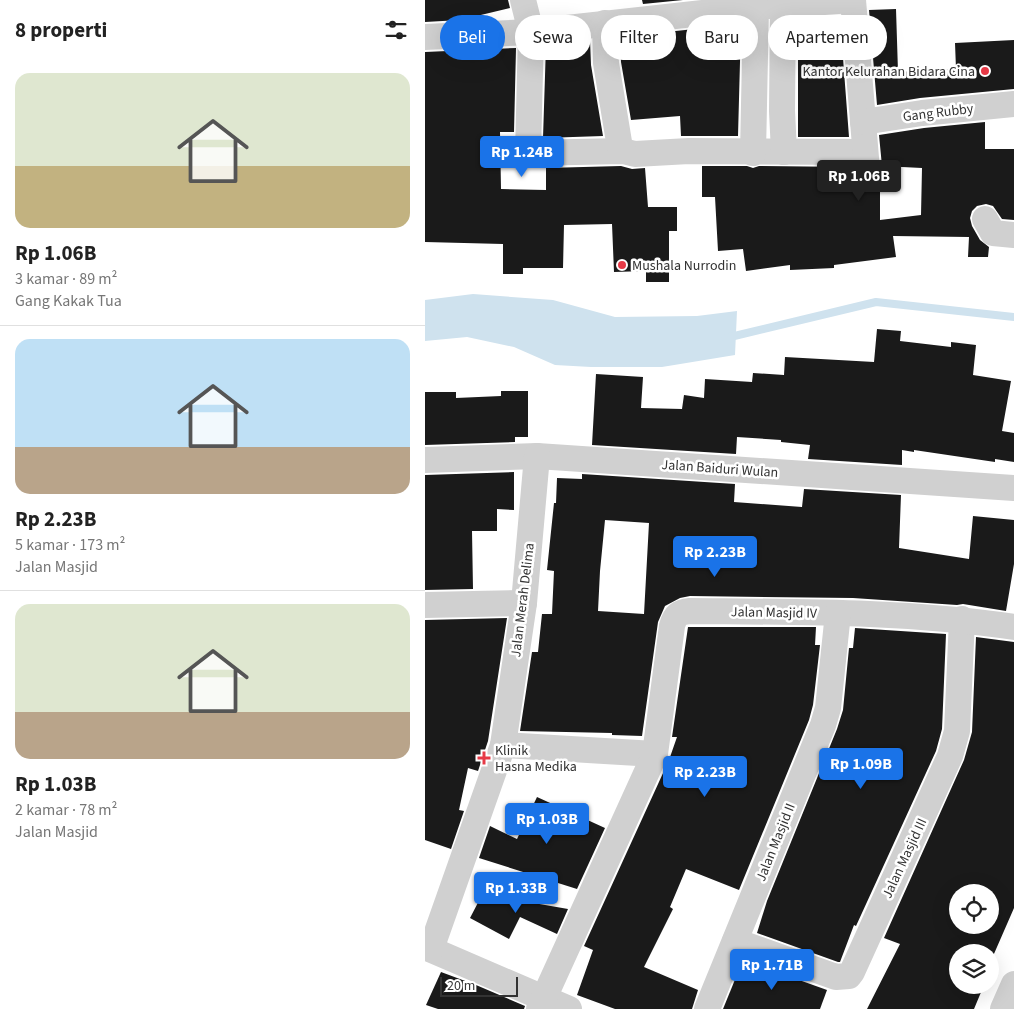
<!DOCTYPE html>
<html lang="id">
<head>
<meta charset="utf-8">
<style>
	:root { --surface:#fff; --page:#f6f6f6; --text:#222; --muted:#767676; --line:#e0e0e0; --accent:#1a73e8 }
	body { margin:0; font-family:"Source Sans 3",sans-serif; background:var(--page); color:var(--text); height:100vh; display:flex; flex-direction:column; font-size:19px; white-space:nowrap }
	* { box-sizing:border-box; margin:0 }
	p { font-size:16px; color:var(--muted) }
	.icon { flex:none; width:28px; height:28px; fill:none; stroke:currentColor; stroke-width:2; stroke-linecap:round; stroke-linejoin:round }
	.map { position:relative; flex:1; overflow:hidden }
	.drawer { display:flex; flex-direction:column; background:var(--surface); width:425px }
	.drawer>* { flex:none }
	.banner { position:absolute; left:15px; top:15px; width:475px; height:45px; display:flex; gap:10px }
	.fabs { position:absolute; left:524px; top:884px; display:grid; gap:10px }
	.fabs a { display:grid; place-items:center; width:50px; height:50px; border-radius:50%; background:var(--surface); box-shadow:0 5px 20px #0002; font-size:25px }
	.scale { position:absolute; left:15px; bottom:12px; width:78px; box-sizing:border-box; padding-left:5px; border:2px solid #333; border-top:0; font-size:14px; line-height:18px; white-space:nowrap; color:#333; -webkit-text-stroke:4px #fff; paint-order:stroke }
	.price { position:absolute; translate:-50% -42px; padding:0 11px; border-radius:5px; background:var(--accent); color:#fff; font-size:16px; line-height:32px; filter:drop-shadow(0 1px 2px #0008) }
	.price::after { content:''; position:absolute; left:50%; top:30px; width:15px; height:11px; margin-left:-8px; background:inherit; clip-path:polygon(0 0,100% 0,50% 100%) }
	.price.on { background:#222; color:#fff }
	ul { padding:0; list-style:none }
	li { display:grid; align-content:center; gap:10px; height:265px; padding:0 15px }
	li+li { border-top:1px solid var(--line) }
	li span { display:grid; place-items:center; height:155px; border-radius:15px; color:#555 }
	li>.icon { margin-inline-start:auto }
	span .icon { width:90px; height:90px; fill:#fffc; stroke-width:1 }
	li b { font-size:21px }
	h2 { display:flex; justify-content:space-between; align-items:center; height:60px; padding:0 15px; font-size:21px }
	.chip { padding:0 18px; border-radius:22px; background:var(--surface); box-shadow:0 5px 20px #0002; font-size:18px; line-height:45px }
	.chip.on { background:var(--accent); color:#fff }
	main { display:flex; flex:1; min-height:0 }
	.map>svg:first-child { display:block }
</style>
</head>
<body>
<main>
<section class="drawer">
<h2>8 properti<svg class="icon" aria-label="filters" viewBox="0 0 24 24"><path d="M4 7h16M4 17h16"/><circle cx="9" cy="7" r="2"/><circle cx="15" cy="17" r="2"/></svg></h2>
<ul>
<li><span style="background:linear-gradient(#dfe7d0 60%,#c2b280 0)"><svg class="icon" aria-label="home" viewBox="0 0 24 24"><path d="M3 11l9-7 9 7M6 9v11h12V9"/></svg></span><div><b>Rp 1.06B</b><p>3 kamar · 89 m²</p><p>Gang Kakak Tua</p></div></li>
<li><span style="background:linear-gradient(#bfe0f5 70%,#b9a48a 0)"><svg class="icon" aria-label="home" viewBox="0 0 24 24"><path d="M3 11l9-7 9 7M6 9v11h12V9"/></svg></span><div><b>Rp 2.23B</b><p>5 kamar · 173 m²</p><p>Jalan Masjid</p></div></li>
<li><span style="background:linear-gradient(#dfe7d0 70%,#b9a48a 0)"><svg class="icon" aria-label="home" viewBox="0 0 24 24"><path d="M3 11l9-7 9 7M6 9v11h12V9"/></svg></span><div><b>Rp 1.03B</b><p>2 kamar · 78 m²</p><p>Jalan Masjid</p></div></li>
</ul>
</section>
<div class="map">
<svg width="589" height="1009" viewBox="0 0 589 1009">
	<rect width="100%" height="100%" fill="#fff"/>
	<polygon fill="#cfe2ee" points="48,294 128,300 190,317 272,316 312,311 310,355 237,367 166,367 130,365 89,347 42,337 0,341 0,300"/>
	<g fill="none" stroke-linecap="round" stroke-linejoin="round">
		<polyline stroke="#cfe2ee" stroke-width="8" points="301,338 451,302 589,317"/>
	</g>
	<g fill="#1a1a1a" fill-rule="evenodd">
		<polygon points="0,0 83,0 85,8 35,20 0,22"/>
		<polygon points="217,0 258,0 218,4"/>
		<polygon points="471,9 473,72 531,69 530,43 589,40 589,89 495,98 452,105 444,10"/>
		<polygon points="316,24 313,136 256,136 255,116 206,120 196,62 195,37"/>
		<polygon points="165,40 166,65 178,136 118,138 121,45"/>
		<polygon points="384,45 417,45 424,137 373,137 373,57 384,57"/>
		<polygon points="91,48 89,132 75,132 76,189 121,190 121,168 196,166 207,169 220,168 223,207 252,207 252,231 244,231 244,282 221,282 221,271 189,272 187,224 139,225 138,268 98,268 98,274 78,274 78,244 0,242 0,52"/>
		<polygon points="560,122 560,149 589,149 589,220 577,219 568,206 561,204 552,206 547,211 545,218 547,226 555,240 564,247 563,257 543,257 544,237 468,236 471,257 409,265 409,268 365,270 365,265 321,271 318,249 293,251 290,197 277,197 277,166 322,166 328,168 334,166 427,167 429,178 436,184 444,185 451,182 455,177 455,220 496,215 497,168 457,166 454,135 499,128"/>
		<polygon points="452,329 476,331 475,341 526,347 526,342 551,345 548,375 586,381 577,431 589,433 589,462 570,459 570,462 489,450 489,452 477,450 477,465 383,459 385,445 356,442 356,440 312,437 311,454 167,445 171,374 218,377 216,408 257,409 259,395 279,398 280,379 327,382 328,373 359,375 360,357 449,362"/>
		<polygon points="76,391 103,391 103,437 90,437 90,442 0,445 0,392 31,392 31,398 76,396"/>
		<polygon points="89,472 89,510 72,509 72,531 47,531 48,589 0,590 0,475"/>
		<path d="M157 474 310 484 309 502 377 507 379 489 476 495 474 548 544 559 548 516 589 520V564L581 611 538 604 532 605 428 598 265 596 255 598 240 606 233 622 217 736 187 735V733L95 731 107 652H113L117 614H127L129 571 122 570 129 503H131L132 478 157 479ZM180 520 224 523 219 614 173 611 175 571Z"/>
		<polygon points="82,618 63,741 53,771 43,768 34,810 39,811 26,849 0,840 0,620"/>
		<polygon points="263,627 391,627 390,645 395,645 388,705 384,720 314,890 261,869 245,907 248,909 219,967 273,990 267,1009 190,1009 152,995 168,950 159,946 244,760 252,737 247,737"/>
		<polygon points="430,628 521,634 517,729 511,751 431,926 429,925 415,962 413,962 332,933 342,901 412,729 418,710 424,648 428,648"/>
		<path d="M551 637 589 642V908L565 963V952H532V985H559L549 1009H442L475 944 459 938 539 760 547 732ZM532 892H565V925H532Z"/>
		<polygon points="112,797 180,828 152,889 54,858 65,826 92,839"/>
		<polygon points="58,893 103,902 143,909 132,934 95,917 84,939 45,918"/>
		<polygon points="318,960 402,990 395,1009 298,1009"/>
		<polygon points="16,972 51,985 100,1006 99,1009 13,1009 1,1005"/>
	</g>
	<g fill="none" stroke-linecap="round" stroke-linejoin="round">
		<g stroke="#d0d0d0" stroke-width="26">
			<polyline points="98,0 106,32 103,153 198,151 210,154 264,151 440,152"/>
			<polyline points="428,0 442,170"/>
			<polyline points="358,5 357,111 359,152"/>
			<polyline points="180,23 181,63 195,148 198,151"/>
			<polyline points="0,37 106,32 331,7 427,0"/>
			<polyline points="438,122 497,113 589,104"/>
			<polyline points="328,153 331,7"/>
			<polyline points="560,219 568,233 589,235"/>
			<polyline points="0,460 112,456 589,488"/>
			<polyline points="0,605 99,603"/>
			<polyline points="78,745 230,754"/>
			<polyline points="310,941 411,977 424,976 427,972 525,756 532,731 537,619"/>
			<polyline points="0,947 144,1009"/>
			<polyline points="6,949 78,745 99,603 112,456"/>
			<path d="M114 1009 230 754 247 626C250 615 254 612 265 611 373 612 482 611 589 627"/>
			<polyline points="282,1009 398,725 403,708 413,613"/>
			<polyline points="578,1009 589,984"/>
		</g>
	</g>
	<g fill="#e63946" stroke="#fff" stroke-width="2">
		<circle cx="560" cy="71" r="5"/>
		<circle cx="197" cy="265" r="5"/>
		<path d="M56.5 750.5h5v5h5v5h-5v5h-5v-5h-5v-5h5z"/>
	</g>
	<g text-anchor="middle" stroke-width="5" stroke-linejoin="round" paint-order="stroke">
		<g font-size="14" fill="#333" stroke="#fff" text-anchor="start">
			<text x="550" y="76" text-anchor="end">Kantor Kelurahan Bidara Cina</text>
			<text x="207" y="270">Mushala Nurrodin</text>
			<text x="70" y="755">Klinik<tspan x="70" dy="16">Hasna Medika</tspan></text>
		</g>
		<g font-size="14" fill="#333" stroke="#fff">
			<text transform="translate(513 112) rotate(-7)" y="5">Gang Rubby</text>
			<text transform="translate(295 468) rotate(4)" y="5">Jalan Baiduri Wulan</text>
			<text transform="translate(97 600) rotate(-83)" y="5">Jalan Merah Delima</text>
			<text transform="translate(349 612) rotate(1)" y="5">Jalan Masjid IV</text>
			<text transform="translate(350 842) rotate(-68)" y="5">Jalan Masjid II</text>
			<text transform="translate(479 858) rotate(-65)" y="5">Jalan Masjid III</text>
		</g>
	</g>
</svg>
<div class="fabs">
<a><svg class="icon" aria-label="locate" viewBox="0 0 24 24"><circle cx="12" cy="12" r="6"/><path d="M12 2v4M12 18v4M2 12h4M18 12h4"/></svg></a>
<a><svg class="icon" aria-label="layers" viewBox="0 0 24 24"><path d="M12 4l9 5-9 5-9-5zM3 14l9 5 9-5"/></svg></a>
</div>
<div class="scale">20 m</div>
<b class="price" style="left:97px;top:178px">Rp 1.24B</b>
<b class="price on" style="left:434px;top:202px">Rp 1.06B</b>
<b class="price" style="left:290px;top:578px">Rp 2.23B</b>
<b class="price" style="left:436px;top:790px">Rp 1.09B</b>
<b class="price" style="left:280px;top:798px">Rp 2.23B</b>
<b class="price" style="left:122px;top:845px">Rp 1.03B</b>
<b class="price" style="left:91px;top:914px">Rp 1.33B</b>
<b class="price" style="left:347px;top:991px">Rp 1.71B</b>
<div class="banner">
<a class="chip on">Beli</a>
<a class="chip">Sewa</a>
<a class="chip">Filter</a>
<a class="chip">Baru</a>
<a class="chip">Apartemen</a>
</div>
</div>
</main>
</body>
</html>
